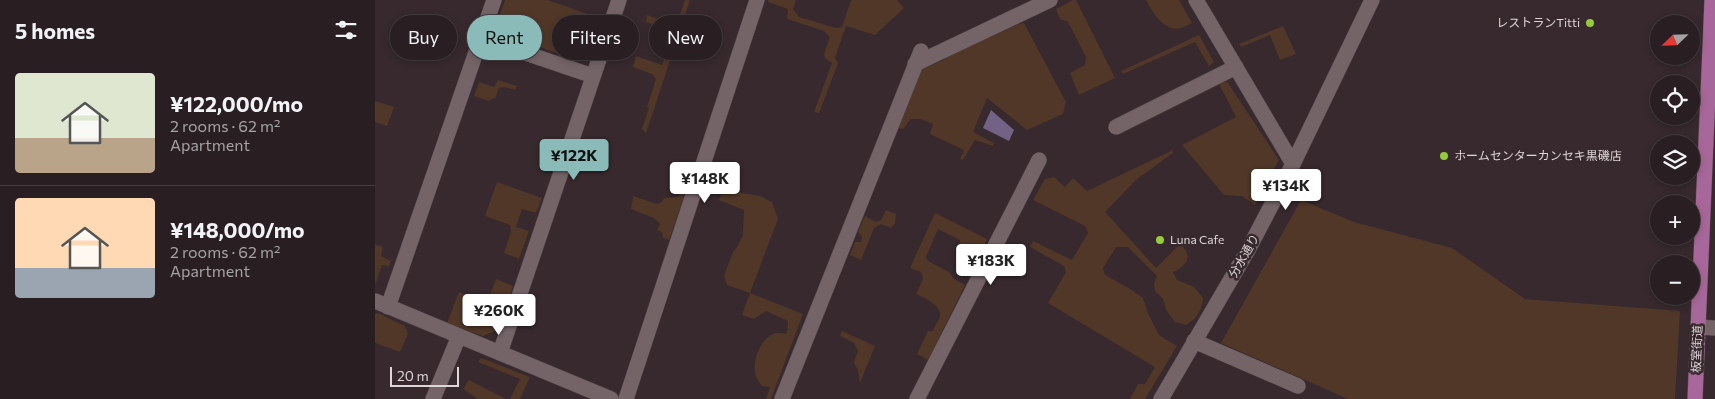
<!DOCTYPE html>
<html lang="en">
<head>
<meta charset="utf-8">
<style>
	:root { --surface:#291f22; --page:#352c2f; --text:#f1f3f6; --muted:#a5a2a5; --line:#453d40; --accent:#8bbbb9 }
	body { margin:0; font-family:Commissioner,"Noto Sans JP",sans-serif; background:var(--page); color:var(--text); height:100vh; display:flex; flex-direction:column; font-size:19px; white-space:nowrap }
	* { box-sizing:border-box; margin:0 }
	p { font-size:16px; color:var(--muted) }
	.icon { flex:none; width:28px; height:28px; fill:none; stroke:currentColor; stroke-width:2; stroke-linecap:round; stroke-linejoin:round }
	.map { position:relative; flex:1; overflow:hidden }
	.details { display:flex; flex-direction:column; background:var(--surface); width:375px }
	.details>* { flex:none }
	.hud { position:absolute; left:15px; top:15px; width:475px; height:45px; display:flex; gap:10px }
	.needle { width:32px; rotate:247deg }
	.fabs { position:absolute; left:1275px; top:15px; display:grid; gap:10px }
	.fabs a { display:grid; place-items:center; width:50px; height:50px; border-radius:50%; background:var(--surface); box-shadow:0 2px 8px #0003,0 0 0 1px var(--line); font-size:25px }
	.scale { position:absolute; left:15px; bottom:12px; width:69px; box-sizing:border-box; padding-left:5px; border:2px solid #dfd6d8; border-top:0; font-size:14px; line-height:18px; white-space:nowrap; color:#dfd6d8; -webkit-text-stroke:4px #37292d; paint-order:stroke }
	.price { position:absolute; translate:-50% -42px; padding:0 11px; border-radius:5px; background:#fff; color:#222; font-size:16px; line-height:32px; filter:drop-shadow(0 1px 2px #0008) }
	.price::after { content:''; position:absolute; left:50%; top:30px; width:15px; height:11px; margin-left:-8px; background:inherit; clip-path:polygon(0 0,100% 0,50% 100%) }
	.price.selected { background:var(--accent); color:#111 }
	ul { padding:0; list-style:none }
	li { display:flex; align-items:center; gap:15px; height:125px; padding:0 15px }
	li+li { border-top:1px solid var(--line) }
	li span { display:grid; place-items:center; flex:none; width:140px; height:100px; border-radius:5px; color:#555 }
	li>.icon { margin-inline-start:auto }
	span .icon { width:60px; height:60px; fill:#fffc; stroke-width:1 }
	li b { font-size:21px }
	h2 { display:flex; justify-content:space-between; align-items:center; height:60px; padding:0 15px; font-size:21px }
	.pill { padding:0 18px; border-radius:22px; background:var(--surface); box-shadow:0 2px 8px #0003,0 0 0 1px var(--line); font-size:18px; line-height:45px }
	.pill.selected { background:var(--accent); color:#111 }
	main { display:flex; flex:1; min-height:0 }
	.map>svg:first-child { display:block }
</style>
</head>
<body>
<main>
<section class="details">
<h2>5 homes<svg class="icon" aria-label="filters" viewBox="0 0 24 24"><path d="M4 7h16M4 17h16"/><circle cx="9" cy="7" r="2"/><circle cx="15" cy="17" r="2"/></svg></h2>
<ul>
<li><span style="background:linear-gradient(#dfe7d0 65%,#b9a48a 0)"><svg class="icon" aria-label="home" viewBox="0 0 24 24"><path d="M3 11l9-7 9 7M6 9v11h12V9"/></svg></span><div><b>¥122,000/mo</b><p>2 rooms · 62 m²</p><p>Apartment</p></div></li>
<li><span style="background:linear-gradient(#ffd9b3 70%,#9aa5b1 0)"><svg class="icon" aria-label="home" viewBox="0 0 24 24"><path d="M3 11l9-7 9 7M6 9v11h12V9"/></svg></span><div><b>¥148,000/mo</b><p>2 rooms · 62 m²</p><p>Apartment</p></div></li>
</ul>
</section>
<div class="map">
<svg width="1340" height="399" viewBox="0 0 1340 399">
	<rect width="100%" height="100%" fill="#37292d"/>
	<g fill="#503728">
		<polygon points="130,0 173,0 224,18 211,57 201,60 128,34 122,23"/>
		<polygon points="310,0 315,0 271,133 267,129 274,108 272,107 281,79 277,74 258,67 261,56 287,65 297,36 294,30 271,22 272,15 301,26"/>
		<polygon points="393,0 421,0 418,9 424,17 461,28 467,27 476,0 522,0 529,8 500,35 471,26 460,58 463,63 444,113 439,112 457,63 450,58 449,54 455,37 449,31 412,19 413,9 393,2"/>
		<polygon points="698,0 701,0 740,78 704,95 695,73 710,65 711,57 693,22 685,19 681,9"/>
		<path d="M771 0H804L817 23C813 25 809 27 806 28 790 33 777 12 771 0Z"/>
		<polygon points="649,23 691,102 688,114 652,130 612,98 598,132 619,143 618,146 600,140 588,160 585,159 589,150 555,134 558,124 545,119 536,119 528,129 522,128 545,70 569,60 577,53 644,24"/>
		<polygon points="908,26 921,54 905,60 895,35 866,47 864,44"/>
		<polygon points="824,35 839,62 834,66 820,42 748,74 746,71"/>
		<polygon points="123,80 142,86 140,90 129,87 124,88 120,99 118,98 114,101 99,96 104,82 119,87"/>
		<polygon points="846,80 853,83 904,160 880,205 867,196 849,195 807,145 861,117 843,82"/>
		<polygon points="0,101 19,107 12,126 0,122"/>
		<path d="M798 150V153L762 179 730 212 781 268 805 244C818 255 813 266 798 272L802 280 819 287 828 298C827 310 822 319 811 325L800 322 791 310 788 299 780 291 779 284 782 276 753 247H741L728 268 730 275 757 290 768 298 773 313 784 335 802 346 770 399H755L763 384H770L780 367 673 303 691 272 689 266 655 247 658 241 697 260 713 233 710 226 658 200 670 179 679 177 690 187 698 178 712 191Z"/>
		<polygon points="312,175 316,176 294,240 288,238 287,232 282,230 285,224 279,218 256,209 258,196 282,204 287,202 289,198 303,197"/>
		<polygon points="122,182 167,198 161,213 147,209 141,227 154,231 144,259 129,253 136,231 135,225 110,216"/>
		<path d="M350 190 385 196 397 202 403 219 375 293 428 314 396 399H391L395 387 387 386C373 373 381 344 396 335 401 332 407 333 412 334L413 321 391 311 379 319 367 315 375 293 352 285 349 276 358 252 362 247 368 235 369 210 344 200 347 192Z"/>
		<polygon points="926,200 979,222 1077,248 1150,299 1305,311 1300,399 973,399 846,343"/>
		<polygon points="511,210 521,214 520,223 516,228 506,224 499,228 486,260 475,255 480,242 486,242 487,237 483,232 490,216 501,222 506,220"/>
		<path d="M560 213 612 239 597 270 586 264 585 240 563 229 551 257 553 261 574 272 579 279 590 285 553 360 542 354 553 331H558C559 327 564 320 565 316 566 304 549 298 541 294L548 279 546 272 535 268Z"/>
		<polygon points="0,244 8,247 6,256 16,261 14,266 7,265 0,285"/>
		<polygon points="121,279 138,286 122,330 108,336 72,323 84,292 112,303"/>
		<polygon points="3,313 30,326 33,334 25,352 0,343 0,314"/>
		<polygon points="467,331 500,346 485,383 483,371 479,362 483,351 479,343 465,336"/>
		<polygon points="106,358 155,377 145,399 135,399 145,379 103,362"/>
		<polygon points="94,380 131,399 103,399 88,389"/>
	</g>
	<polygon fill="#746186" points="616,110 639,130 634,141 608,128"/>
	<g fill="none" stroke-linecap="round" stroke-linejoin="round">
		<g stroke="#504548" stroke-width="16">
			<g id="minor">
				<polyline points="821,0 918,164"/>
				<polyline points="106,38 218,76"/>
				<polyline points="540,64 675,0"/>
				<polyline points="741,127 861,67"/>
				<polyline points="0,301 236,399"/>
				<polyline points="13,307 119,0"/>
				<polyline points="1323,327 1340,328"/>
				<polyline points="819,341 923,386"/>
				<polyline points="125,353 244,0"/>
				<polyline points="58,399 84,336"/>
				<polyline points="251,399 382,0"/>
				<polyline points="407,399 546,51"/>
				<polyline points="542,399 664,160"/>
				<polyline points="786,399 873,250 918,164 997,0"/>
			</g>
		</g>
		<g stroke="#504548" stroke-width="16">
			<polyline id="major" points="1320,399 1337,0"/>
		</g>
		<use href="#minor" stroke="#746468" stroke-width="15"/>
		<use href="#major" stroke="#a8679a" stroke-width="15"/>
	</g>
	<g fill="#95cc3a" stroke="#37292d" stroke-width="2">
		<circle cx="1215" cy="23" r="5"/>
		<circle cx="1069" cy="156" r="5"/>
		<circle cx="785" cy="240" r="5"/>
	</g>
	<g text-anchor="middle" stroke-width="5" stroke-linejoin="round" paint-order="stroke">
		<g font-size="12" fill="#dfd6d8" stroke="#37292d" text-anchor="start">
			<text x="1205" y="27" text-anchor="end">レストランTitti</text>
			<text x="1079" y="160">ホームセンターカンセキ黒磯店</text>
			<text x="795" y="244">Luna Cafe</text>
		</g>
		<g font-size="12" fill="#dfd6d8" stroke="#37292d">
			<text transform="translate(869 256) rotate(-60)" y="4">分水通り</text>
			<text transform="translate(1322 349) rotate(-88)" y="4">板室街道</text>
		</g>
	</g>
</svg>
<div class="fabs">
<a><svg class="needle" viewBox="-14 -14 28 28"><path d="M0-13l5 13h-10z" fill="#e53935"/><path d="M0 13l5-13h-10z" fill="#a5a2a5"/></svg></a>
<a><svg class="icon" aria-label="locate" viewBox="0 0 24 24"><circle cx="12" cy="12" r="6"/><path d="M12 2v4M12 18v4M2 12h4M18 12h4"/></svg></a>
<a><svg class="icon" aria-label="layers" viewBox="0 0 24 24"><path d="M12 4l9 5-9 5-9-5zM3 14l9 5 9-5"/></svg></a>
<a>+</a>
<a>−</a>
</div>
<div class="scale">20 m</div>
<b class="price selected" style="left:199px;top:181px">¥122K</b>
<b class="price" style="left:330px;top:204px">¥148K</b>
<b class="price" style="left:911px;top:211px">¥134K</b>
<b class="price" style="left:616px;top:286px">¥183K</b>
<b class="price" style="left:124px;top:336px">¥260K</b>
<div class="hud">
<a class="pill">Buy</a>
<a class="pill selected">Rent</a>
<a class="pill">Filters</a>
<a class="pill">New</a>
</div>
</div>
</main>
</body>
</html>
